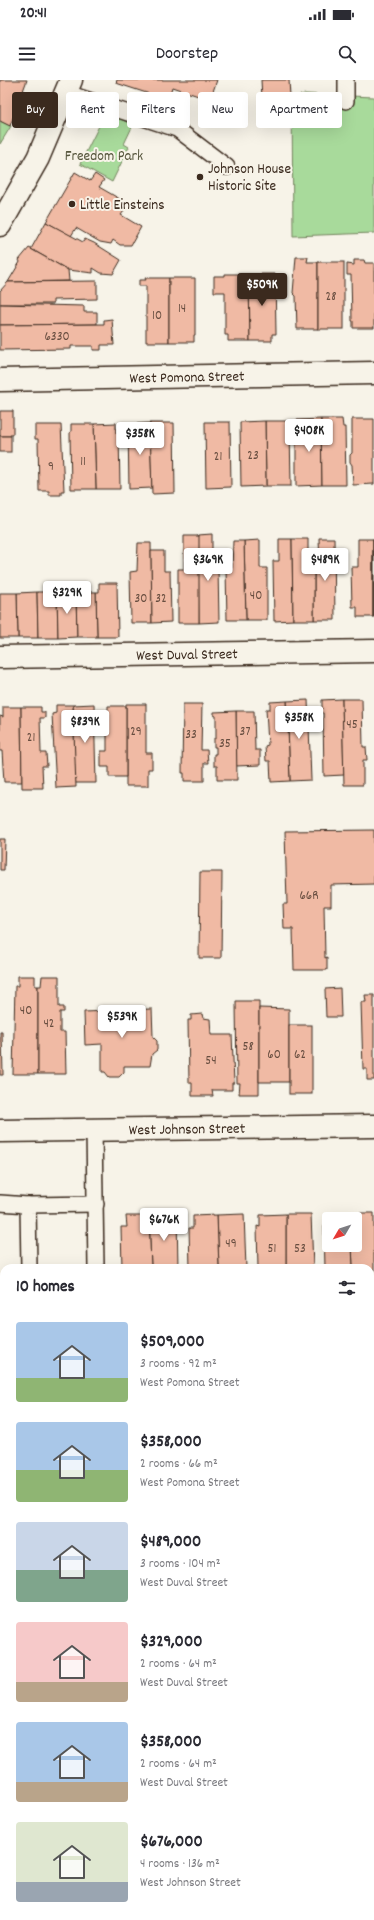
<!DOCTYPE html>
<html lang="en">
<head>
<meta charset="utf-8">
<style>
	:root { --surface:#fff; --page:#f7f7f7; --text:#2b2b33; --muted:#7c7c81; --accent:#3b2a1e }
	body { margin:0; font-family:Dekko,sans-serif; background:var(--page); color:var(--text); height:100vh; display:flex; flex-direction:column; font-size:15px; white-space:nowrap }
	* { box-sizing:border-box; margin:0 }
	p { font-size:13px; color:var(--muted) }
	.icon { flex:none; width:22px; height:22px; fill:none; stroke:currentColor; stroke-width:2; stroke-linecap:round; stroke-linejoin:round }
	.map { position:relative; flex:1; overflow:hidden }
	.details { position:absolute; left:0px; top:1184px; width:374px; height:656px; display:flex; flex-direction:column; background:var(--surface); border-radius:12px 12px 0 0; box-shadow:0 4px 16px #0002 }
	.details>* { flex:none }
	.hud { position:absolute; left:12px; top:12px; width:350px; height:36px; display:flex; gap:8px }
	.needle { width:26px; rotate:231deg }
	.buttons { position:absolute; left:322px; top:1132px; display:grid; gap:8px }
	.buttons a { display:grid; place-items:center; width:40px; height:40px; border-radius:4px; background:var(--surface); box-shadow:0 4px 16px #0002; font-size:20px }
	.price { position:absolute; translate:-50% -34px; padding:0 9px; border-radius:4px; background:#fff; color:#222; font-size:13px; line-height:26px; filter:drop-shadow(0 1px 2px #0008) }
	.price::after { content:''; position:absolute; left:50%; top:24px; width:12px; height:9px; margin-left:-6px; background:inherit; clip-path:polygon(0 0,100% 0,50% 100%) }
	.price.current { background:var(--accent); color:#fff }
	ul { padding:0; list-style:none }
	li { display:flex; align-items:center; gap:12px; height:100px; padding:0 16px }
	li span { display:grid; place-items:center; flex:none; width:112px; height:80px; border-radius:4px; color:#555 }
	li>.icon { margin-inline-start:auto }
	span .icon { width:48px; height:48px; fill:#fffc; stroke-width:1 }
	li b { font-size:17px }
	h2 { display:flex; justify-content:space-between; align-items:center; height:48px; padding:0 16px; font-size:17px }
	.chip { padding:0 14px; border-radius:4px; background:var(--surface); box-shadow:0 4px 16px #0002; font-size:14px; line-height:36px }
	.chip.current { background:var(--accent); color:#fff }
	.status { display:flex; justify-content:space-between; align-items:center; height:28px; padding:0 20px; background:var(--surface); direction:ltr }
	.status svg { height:11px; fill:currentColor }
	header { display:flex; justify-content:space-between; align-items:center; height:52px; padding:0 16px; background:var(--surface); font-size:18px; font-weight:600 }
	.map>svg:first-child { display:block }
</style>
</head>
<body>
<div class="status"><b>20:41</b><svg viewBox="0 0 49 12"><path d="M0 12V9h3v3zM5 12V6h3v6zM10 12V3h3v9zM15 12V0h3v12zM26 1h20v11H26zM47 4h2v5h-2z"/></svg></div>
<header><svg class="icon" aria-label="menu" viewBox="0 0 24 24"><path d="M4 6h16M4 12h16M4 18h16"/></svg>Doorstep<svg class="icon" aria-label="search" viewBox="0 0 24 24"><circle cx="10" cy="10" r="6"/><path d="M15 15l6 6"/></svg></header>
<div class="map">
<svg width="374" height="1840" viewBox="0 0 374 1840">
	<rect width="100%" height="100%" fill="#f7f3e8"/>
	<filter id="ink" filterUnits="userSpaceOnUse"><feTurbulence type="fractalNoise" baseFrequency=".025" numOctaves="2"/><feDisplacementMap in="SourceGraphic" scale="8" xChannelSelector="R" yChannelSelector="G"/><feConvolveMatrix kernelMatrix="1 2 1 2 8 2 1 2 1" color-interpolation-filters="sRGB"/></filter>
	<g filter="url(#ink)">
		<g fill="#a8da9b" stroke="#72825c">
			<polygon points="305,14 374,17 374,153 293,156 292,17"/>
			<polygon points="106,32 133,45 124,64 129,67 112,102 80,84"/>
			<polygon points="0,41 11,46 0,64"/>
		</g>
		<g fill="#f0baa4" stroke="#3b2a1e">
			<polygon points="0,0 27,0 10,46 0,41"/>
			<polygon points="117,0 217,0 210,20 172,7 168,20 116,3"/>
			<polygon points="261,0 289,0 290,17 262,18"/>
			<polygon points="75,92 90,101 95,94 104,100 99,107 125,122 120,130 124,131 121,135 141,147 131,165 120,165 113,160 111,164 100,162 76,148 71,156 46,142"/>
			<polygon points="46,142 83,162 85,159 94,163 121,180 113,194 101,193 93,188 93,193 68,190 31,169"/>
			<polygon points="29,168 68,190 69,201 8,202 20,182 19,180"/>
			<polygon points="296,177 308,177 307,182 318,182 318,249 297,249 296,216 293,213"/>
			<polygon points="354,180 364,180 365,183 374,183 374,248 353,248 353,241 352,241 351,195 347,195 347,184 354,185"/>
			<rect x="318" y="182" width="26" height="67"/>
			<polygon points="225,194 249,194 250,261 228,261 228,255 225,255 225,212 214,212 214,196 225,196"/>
			<polygon points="249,194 275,194 276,254 272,254 272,261 250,261"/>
			<polygon points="145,198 169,198 169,262 146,262 146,206 139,206 139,200 146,200"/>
			<polygon points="169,198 195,198 195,255 194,255 194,262 169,262"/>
			<polygon points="97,201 97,219 53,220 53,224 0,224 0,211 8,202"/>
			<polygon points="0,224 84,226 84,232 97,232 97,244 0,245"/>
			<polygon points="112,239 114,265 101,265 101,270 93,270 93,266 71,266 71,269 0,270 0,245 104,244 104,240"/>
			<polygon points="0,331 13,331 13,354 11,354 11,356 0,356"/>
			<polygon points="321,339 322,405 296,406 296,340"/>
			<polygon points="321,339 342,339 343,347 345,347 346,405 322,405"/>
			<polygon points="352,339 374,339 374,404 353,405 352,385 350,382 350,375 352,373"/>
			<polygon points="265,341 287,341 287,348 290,348 291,406 266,406"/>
			<polygon points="265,341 266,406 241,407 240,342"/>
			<polygon points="205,342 230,342 231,407 206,408"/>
			<polygon points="116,343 116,353 119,353 120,409 96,409 94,344"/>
			<polygon points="150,343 152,408 129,409 128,344"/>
			<polygon points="150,343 174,343 175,413 152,414"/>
			<polygon points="71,344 94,344 96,409 71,409 70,352 71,352"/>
			<polygon points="35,345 61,345 64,411 61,411 61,415 49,415 49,411 39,411 38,359 35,359"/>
			<rect x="0" y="356" width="11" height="16"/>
			<polygon points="212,454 212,489 218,488 219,542 199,543 198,455"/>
			<polygon points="184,456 199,456 199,543 178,543 178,489 184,489"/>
			<polygon points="319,458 334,458 335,540 314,540 314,487 320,487"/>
			<polygon points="279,459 292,459 293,540 274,541 273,481 279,481"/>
			<polygon points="292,459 308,459 308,487 314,487 314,540 293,540"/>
			<polygon points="358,459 373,459 373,537 357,537 357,527 352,527 351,487 358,487"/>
			<rect x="373" y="459" width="1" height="78"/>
			<polygon points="260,460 260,488 267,488 267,540 246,540 244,461"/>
			<polygon points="233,461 244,461 246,540 227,540 226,489 232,488"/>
			<polygon points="138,463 151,463 152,543 131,543 130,492 137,491"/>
			<polygon points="151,471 164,471 164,491 170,491 171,542 152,543"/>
			<polygon points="99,503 117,503 118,557 97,557 96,512 99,512"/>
			<polygon points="37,512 38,558 18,558 17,513"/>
			<polygon points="37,512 57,512 58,558 38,558"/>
			<polygon points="57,512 76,512 77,557 58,558"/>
			<polygon points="76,512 96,512 97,557 77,557"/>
			<polygon points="0,513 17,513 18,558 0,558"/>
			<polygon points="342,619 344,695 324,696 323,633 321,633 320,629 322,629 322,620"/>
			<polygon points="342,619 362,619 363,667 366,667 367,680 363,680 363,705 344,705"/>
			<polygon points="308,620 311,700 290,701 287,621"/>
			<polygon points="287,621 290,701 271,702 270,681 266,681 265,666 268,665 266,629 270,629 270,622"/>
			<polygon points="94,624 96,703 75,703 73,625"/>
			<polygon points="126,624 146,624 146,673 152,673 152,689 148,689 148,706 126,706"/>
			<polygon points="183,624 202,624 201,670 207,670 208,683 204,683 204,701 184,701 184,693 182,693"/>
			<polygon points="56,625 73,625 76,707 56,708 52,634 56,633"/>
			<polygon points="108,626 126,626 126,697 109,697 109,687 101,687 101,671 107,671 107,637 105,637 105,633 108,632"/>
			<polygon points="3,627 21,627 22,702 4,702 2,671 0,671 0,636 3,637"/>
			<polygon points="21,627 41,627 41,632 45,632 45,638 40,638 41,673 46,673 47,686 42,686 43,708 22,708"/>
			<polygon points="236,631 254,631 255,670 260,670 260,685 236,686"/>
			<polygon points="236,631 237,700 217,700 217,686 214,686 214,674 216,674 216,667 214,667 214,658 216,658 216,636 214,635 214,632"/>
			<polygon points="374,750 374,804 331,805 331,826 324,826 325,878 327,877 327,890 294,890 293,849 284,849 283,824 287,824 285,751"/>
			<polygon points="0,759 5,759 4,790 0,790"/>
			<polygon points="200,792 222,792 221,878 199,878"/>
			<polygon points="18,896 35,896 35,906 38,906 38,994 13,994 15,906 18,906"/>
			<polygon points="42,896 59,896 59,927 64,927 64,932 60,932 60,952 65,952 66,994 38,994 38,906 41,906"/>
			<polygon points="340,908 341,937 326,937 325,909"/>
			<polygon points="365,915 374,915 374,1000 367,1000 367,989 363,989 361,922 366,922"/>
			<polygon points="236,921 259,921 259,1014 239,1014 240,1003 237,1003"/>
			<polygon points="259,928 289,929 289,1002 259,1002"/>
			<polygon points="152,929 153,957 157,961 157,970 152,974 150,986 124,986 124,992 119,997 109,997 105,992 102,992 102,964 85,965 84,932 108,931 108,939 118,939 117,930"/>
			<polygon points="202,934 203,938 210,939 211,955 232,955 234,1003 232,1003 232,1010 212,1010 213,1016 192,1016 192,1003 189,1003 188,940 191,940 191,935"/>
			<rect x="289" y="945" width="23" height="69"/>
			<polygon points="0,952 2,952 3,995 0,995"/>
			<polygon points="352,1133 374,1133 374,1190 372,1190 374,1256 370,1256 370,1188 353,1188 352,1165 355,1165 355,1139 352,1139"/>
			<polygon points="352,1133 352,1139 329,1139 329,1165 352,1165 353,1188 325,1188 324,1145 327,1146 326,1134"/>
			<polygon points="244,1134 246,1188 219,1188 217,1135"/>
			<polygon points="286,1134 311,1134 313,1188 286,1188"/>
			<polygon points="286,1134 286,1188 258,1188 257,1146 260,1147 260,1135"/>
			<polygon points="177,1135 178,1188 151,1188 149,1136"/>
			<polygon points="217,1135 219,1188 190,1188 189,1148 193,1148 193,1136"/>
			<polygon points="126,1136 149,1136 151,1188 122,1188 121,1147 127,1147"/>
			<rect x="0" y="1360" width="4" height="20"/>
			<rect x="0" y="1409" width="4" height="19"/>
			<polygon points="370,1424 371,1436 374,1436 374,1496 370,1496"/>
			<rect x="0" y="1443" width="4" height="21"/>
			<rect x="0" y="1492" width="4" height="24"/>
			<polygon points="373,1600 374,1600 374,1660"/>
			<rect x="130" y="1836" width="21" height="4"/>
		</g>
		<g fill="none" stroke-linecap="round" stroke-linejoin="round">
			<g stroke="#3b2a1e" stroke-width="18">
				<g id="lane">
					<polyline points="346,0 346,21"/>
					<polyline points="67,13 177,49 227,87"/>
					<polyline points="94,1049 96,1188"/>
					<polyline points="0,1123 28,1125"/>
					<polyline points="29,1188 28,1125 96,1124"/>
					<polyline points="0,1312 4,1311"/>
				</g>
			</g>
			<g stroke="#3b2a1e" stroke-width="25">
				<g id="street">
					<path id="s1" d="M0 300 374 293"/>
					<path id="s2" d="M0 577 374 571"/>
					<polyline points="370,1548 374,1548"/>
					<polyline points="0,1553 4,1553"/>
				</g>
			</g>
			<g stroke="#3b2a1e" stroke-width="25">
				<g id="secondary">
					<path id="s3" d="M0 1051 374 1046"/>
				</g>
			</g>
			<g stroke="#3b2a1e" stroke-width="25">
				<polyline id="primary" points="0,145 38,78 71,0"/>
			</g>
			<use href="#lane" stroke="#f7f3e8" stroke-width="15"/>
			<use href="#street" stroke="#f7f3e8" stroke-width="22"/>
			<use href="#secondary" stroke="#f7f3e8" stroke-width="22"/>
			<use href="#primary" stroke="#f7f3e8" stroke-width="22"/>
		</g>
	</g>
	<g fill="#3b2a1e" stroke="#f7f3e8" stroke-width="1.5">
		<circle cx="200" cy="97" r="4"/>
		<circle cx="72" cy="124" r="4"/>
	</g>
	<g text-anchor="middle" stroke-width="4" stroke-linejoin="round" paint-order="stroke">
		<g font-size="13" fill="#684e40">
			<text x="331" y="220">28</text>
			<text x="182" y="232">14</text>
			<text x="157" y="239">10</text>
			<text x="57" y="260">6330</text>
			<text x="253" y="379">23</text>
			<text x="218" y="380">21</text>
			<text x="83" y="385">11</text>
			<text x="51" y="390">9</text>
			<text x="256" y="519">40</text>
			<text x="141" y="522">30</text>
			<text x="161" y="522">32</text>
			<text x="352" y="648">45</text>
			<text x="136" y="655">29</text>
			<text x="245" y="655">37</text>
			<text x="191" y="658">33</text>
			<text x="31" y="661">21</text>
			<text x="225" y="667">35</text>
			<text x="309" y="819">66R</text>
			<text x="26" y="934">40</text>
			<text x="49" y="947">42</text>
			<text x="248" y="970">58</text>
			<text x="274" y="978">60</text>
			<text x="300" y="978">62</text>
			<text x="211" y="984">54</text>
			<text x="231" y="1167">49</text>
			<text x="272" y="1172">51</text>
			<text x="300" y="1172">53</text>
		</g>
		<g font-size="15" fill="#56563d" stroke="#f7f3e8">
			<text x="104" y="80">Freedom Park</text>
		</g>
		<g font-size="15" fill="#3b2a1e" stroke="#f7f3e8" text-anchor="start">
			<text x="208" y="93">Johnson House<tspan x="208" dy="17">Historic Site</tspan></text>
			<text x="80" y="129">Little Einsteins</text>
		</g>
		<g font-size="15" fill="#3b2a1e" stroke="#f7f3e8">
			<text dy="5" stroke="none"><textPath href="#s1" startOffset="187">West Pomona Street</textPath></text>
			<text dy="5" stroke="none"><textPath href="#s2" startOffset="187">West Duval Street</textPath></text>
			<text dy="5" stroke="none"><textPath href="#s3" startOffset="187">West Johnson Street</textPath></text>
		</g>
	</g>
</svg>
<div class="buttons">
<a><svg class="needle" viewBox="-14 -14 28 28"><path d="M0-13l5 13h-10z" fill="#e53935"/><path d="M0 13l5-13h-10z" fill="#7c7c81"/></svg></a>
</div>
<b class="price current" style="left:262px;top:227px">$509K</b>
<b class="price" style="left:309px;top:373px">$408K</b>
<b class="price" style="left:140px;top:376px">$358K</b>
<b class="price" style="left:208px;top:502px">$369K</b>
<b class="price" style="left:325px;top:502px">$489K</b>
<b class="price" style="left:67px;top:535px">$329K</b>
<b class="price" style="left:299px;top:660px">$358K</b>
<b class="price" style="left:85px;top:664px">$839K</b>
<b class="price" style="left:122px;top:959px">$539K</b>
<b class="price" style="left:164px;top:1162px">$676K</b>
<div class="hud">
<a class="chip current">Buy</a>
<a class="chip">Rent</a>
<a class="chip">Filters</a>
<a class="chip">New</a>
<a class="chip">Apartment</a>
</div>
<section class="details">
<h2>10 homes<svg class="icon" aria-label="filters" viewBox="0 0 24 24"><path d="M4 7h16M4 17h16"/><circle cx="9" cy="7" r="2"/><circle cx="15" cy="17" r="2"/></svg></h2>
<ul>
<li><span style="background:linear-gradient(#a9c7e8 70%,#8fb573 0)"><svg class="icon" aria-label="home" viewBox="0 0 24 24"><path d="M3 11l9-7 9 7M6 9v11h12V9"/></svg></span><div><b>$509,000</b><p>3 rooms · 92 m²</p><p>West Pomona Street</p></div></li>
<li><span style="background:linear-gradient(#a9c7e8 60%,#8fb573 0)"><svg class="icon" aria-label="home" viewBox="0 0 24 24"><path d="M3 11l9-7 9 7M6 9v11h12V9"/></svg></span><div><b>$358,000</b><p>2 rooms · 66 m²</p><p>West Pomona Street</p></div></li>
<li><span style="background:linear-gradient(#c9d6e8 60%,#7fa58c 0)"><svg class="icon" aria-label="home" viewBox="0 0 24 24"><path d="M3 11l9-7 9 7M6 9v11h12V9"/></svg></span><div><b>$489,000</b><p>3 rooms · 104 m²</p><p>West Duval Street</p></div></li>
<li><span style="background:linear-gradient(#f6c9c9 75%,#b9a48a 0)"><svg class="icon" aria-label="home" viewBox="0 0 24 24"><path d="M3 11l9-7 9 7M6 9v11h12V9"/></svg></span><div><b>$329,000</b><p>2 rooms · 64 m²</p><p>West Duval Street</p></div></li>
<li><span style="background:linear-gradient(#a9c7e8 75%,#b9a48a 0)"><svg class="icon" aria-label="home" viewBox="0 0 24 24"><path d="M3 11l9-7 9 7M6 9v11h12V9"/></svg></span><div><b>$358,000</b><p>2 rooms · 64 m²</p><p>West Duval Street</p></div></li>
<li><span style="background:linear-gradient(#dfe7d0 75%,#9aa5b1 0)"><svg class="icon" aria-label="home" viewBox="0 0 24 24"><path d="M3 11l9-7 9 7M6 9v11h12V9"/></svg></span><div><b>$676,000</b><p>4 rooms · 136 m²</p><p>West Johnson Street</p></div></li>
</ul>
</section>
</div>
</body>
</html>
